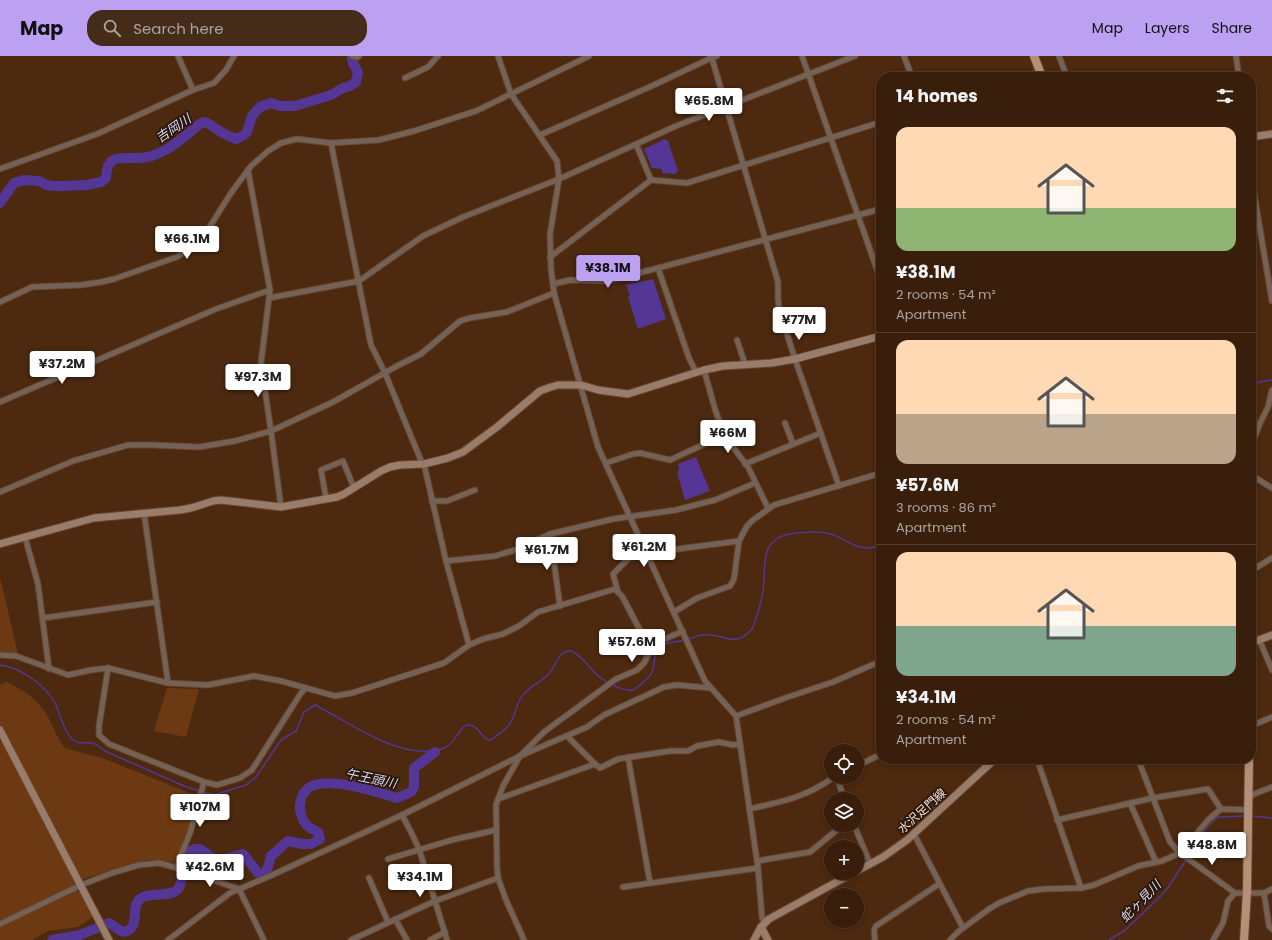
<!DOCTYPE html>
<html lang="en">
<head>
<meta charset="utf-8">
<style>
	:root { --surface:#391f0b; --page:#442c19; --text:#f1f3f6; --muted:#aba29d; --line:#533d2c; --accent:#bca0f2 }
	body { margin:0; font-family:Poppins,"Noto Sans JP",sans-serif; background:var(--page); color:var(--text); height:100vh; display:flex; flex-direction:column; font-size:15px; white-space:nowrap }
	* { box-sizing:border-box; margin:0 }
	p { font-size:13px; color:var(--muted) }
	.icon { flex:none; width:22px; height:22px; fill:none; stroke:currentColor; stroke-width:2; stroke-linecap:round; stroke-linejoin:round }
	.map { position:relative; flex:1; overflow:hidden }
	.drawer { position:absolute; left:876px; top:16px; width:380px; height:692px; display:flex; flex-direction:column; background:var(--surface); border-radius:16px; box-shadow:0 2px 6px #0003,0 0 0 1px var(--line) }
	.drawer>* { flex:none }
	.controls { position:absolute; left:824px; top:688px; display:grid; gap:8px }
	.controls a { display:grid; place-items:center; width:40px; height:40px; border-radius:50%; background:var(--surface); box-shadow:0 2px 6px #0003,0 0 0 1px var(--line); font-size:20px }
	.price { position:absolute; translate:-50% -34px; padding:0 9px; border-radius:4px; background:#fff; color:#222; font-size:13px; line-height:26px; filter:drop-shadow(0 1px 2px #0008) }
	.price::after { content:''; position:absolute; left:50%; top:24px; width:12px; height:9px; margin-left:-6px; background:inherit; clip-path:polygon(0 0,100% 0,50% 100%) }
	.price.active { background:var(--accent); color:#111 }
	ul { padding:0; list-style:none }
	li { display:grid; align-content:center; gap:8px; height:212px; padding:0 20px }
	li+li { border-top:1px solid var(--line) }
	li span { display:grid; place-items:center; height:124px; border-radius:12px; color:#555 }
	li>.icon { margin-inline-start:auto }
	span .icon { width:72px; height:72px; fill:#fffc; stroke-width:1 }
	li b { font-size:17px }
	h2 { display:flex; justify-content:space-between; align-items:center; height:48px; padding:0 20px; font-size:17px }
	header { display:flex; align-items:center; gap:24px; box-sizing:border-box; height:56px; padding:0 20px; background:var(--accent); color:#111 }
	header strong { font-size:19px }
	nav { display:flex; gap:22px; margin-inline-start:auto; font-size:14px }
	.search { width:280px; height:36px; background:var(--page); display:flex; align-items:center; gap:10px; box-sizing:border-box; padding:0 14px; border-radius:16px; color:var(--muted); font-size:15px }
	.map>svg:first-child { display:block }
</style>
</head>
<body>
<header>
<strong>Map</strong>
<div class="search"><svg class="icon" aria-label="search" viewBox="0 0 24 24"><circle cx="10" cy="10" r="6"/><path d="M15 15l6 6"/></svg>Search here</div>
<nav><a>Map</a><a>Layers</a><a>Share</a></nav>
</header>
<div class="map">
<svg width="1272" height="884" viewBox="0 0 1272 884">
	<rect width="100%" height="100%" fill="#4c290f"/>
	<g fill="#6c3912">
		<polygon points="0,523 2,529 18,598 0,597"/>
		<path d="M6 626C22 633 37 642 47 659 53 670 57 682 65 692L105 703 197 740C192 757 185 796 173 807L162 804H147L86 822 73 828 77 835 80 837 93 861 78 871 48 875 32 884H0V686L2 687 8 684 0 669V629Z"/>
		<polygon points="167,632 199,633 186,681 154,675"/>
	</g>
	<g fill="#543696">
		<polygon points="665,83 668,85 678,115 675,118 662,117 662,113 652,112 644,93"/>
		<polygon points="653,223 666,263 638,273 628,241 630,239 626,229"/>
		<polygon points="696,401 710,435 685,444 677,416 679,414 678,408"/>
	</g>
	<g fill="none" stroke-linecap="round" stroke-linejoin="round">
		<g stroke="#543696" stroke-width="1.5">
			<polyline points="1251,332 1259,326 1272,324"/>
			<path d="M688 583C693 582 698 579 703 579 724 576 734 594 752 573 757 561 761 548 763 535 765 522 763 505 768 493 770 489 775 484 778 482 788 476 816 475 827 477 847 481 857 499 881 489"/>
			<path d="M0 609C20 611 48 631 56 649 60 659 64 676 72 683 78 689 84 686 92 687 97 688 101 692 105 695L184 730 199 735"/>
			<path d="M203 736 214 739 246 729 256 721 281 684 296 675 304 656 315 649C351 667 402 707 444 692 456 688 460 667 470 669 480 670 481 684 491 684 498 679 506 674 511 666 516 657 516 647 523 639 530 630 541 626 549 618 555 611 558 597 568 595 576 593 590 612 595 617 602 624 622 636 633 634 637 632 649 622 651 618 657 609 651 594 663 589 669 586 678 586 684 584"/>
			<polyline points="1252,760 1272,762"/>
			<polyline points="1188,801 1208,770 1218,761 1246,760"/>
			<polyline points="1109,884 1124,875 1159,842 1167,833 1186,804"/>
		</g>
		<g stroke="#543696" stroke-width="10">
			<path d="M0 147 14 127 24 124 39 125 46 129 53 130H61L87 129 101 126 106 122C107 97 120 103 138 102 144 102 153 100 159 97 170 93 180 84 189 77 193 74 199 67 204 66 207 66 210 69 212 70 220 76 228 80 236 83L244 79 247 76 252 60 260 51 271 47 280 50H295L331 39 343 32 350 30 356 26 358 16C355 11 351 6 352 0"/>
			<path d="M52 884 80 879 109 867C115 869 120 878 127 875 140 870 130 851 140 843 149 835 171 842 178 833 185 824 181 799 192 794 203 789 207 801 216 804 222 806 235 799 243 798L258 817 263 818 267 814 271 800 288 785 302 788H311L320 783 318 776C306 771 302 766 300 753 299 748 301 743 303 738 306 735 308 731 312 730 332 721 377 736 397 742L411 736 414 731V712L435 696"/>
		</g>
		<g stroke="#67462e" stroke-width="7">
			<g id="street">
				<polyline points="178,0 193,34"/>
				<polyline points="352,0 358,1 359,0"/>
				<polyline points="498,0 511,38 557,105 559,123 550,178 551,213 554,237 598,391 630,461 705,625 736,660 758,812 762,861 764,866"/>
				<polyline points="710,0 713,6 778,226 778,244 780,256 795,303 839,430"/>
				<polyline points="802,0 881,225"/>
				<polyline points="904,0 912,21"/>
				<polyline points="1059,0 1067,21"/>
				<polyline points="1236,0 1239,21"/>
				<polyline points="1021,21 1040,16"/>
				<polyline points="405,22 428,11 438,0"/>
				<polyline points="540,79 654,29 711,2 717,0"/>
				<polyline points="331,87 371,289 385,317 422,407"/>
				<polyline points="636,88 651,124 687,127 881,66"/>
				<polyline points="0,113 97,78 193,34 214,27 226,14 234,0"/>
				<polyline points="248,114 270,234 261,307 271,375 281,451"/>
				<polyline points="1251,119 1272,245"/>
				<polyline points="550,201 651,124"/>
				<polyline points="658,212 689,302 696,316"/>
				<polyline points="553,228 570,224 605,225 620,222 881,153"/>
				<polyline points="269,242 359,225 423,180 463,161 559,123 676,70 855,0"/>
				<polyline points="0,246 32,231 81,229 101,226 114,223 177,201 187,194 207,175 231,137 251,110 268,95 281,87 297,83 331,87 379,84 414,75 476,55 589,0"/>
				<polyline points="737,284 745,308"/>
				<polyline points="704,314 715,353 724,379 748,411 768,452"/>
				<polyline points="0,346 216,253 270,234"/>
				<polyline points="785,367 793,388"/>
				<polyline points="1251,391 1260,367 1268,351 1272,334"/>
				<polyline points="606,407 633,398 640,397 670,404 724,379"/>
				<polyline points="424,408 446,505 469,589"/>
				<polyline points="745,408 821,377"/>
				<polyline points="1251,419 1272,432"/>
				<polyline points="0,436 73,405 128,389 153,389 199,391 235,385 271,375 333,346 397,310 421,298 460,265 470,262 507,256 554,237"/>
				<polyline points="326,442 321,414 343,405 354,432"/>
				<polyline points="432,445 447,445 475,434"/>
				<polyline points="144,457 168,627"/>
				<polyline points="550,478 560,550"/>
				<polyline points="25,481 38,528 49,613"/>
				<polyline points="446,505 495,500 518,493 550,478 613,463 676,454 715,444 755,427"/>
				<polyline points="1251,515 1272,502"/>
				<polyline points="618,536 613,518 629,502 647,497 739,485"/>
				<polyline points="674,556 697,542 730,530 734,523 739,485 747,470 753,464 774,449 881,417"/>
				<polyline points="43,562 157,546"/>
				<polyline points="1259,583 1272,614"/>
				<polyline points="0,599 16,600 68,619 91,614 108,612 168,627 208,629 254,620 281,625 335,640 352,637 444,607 469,589 483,583 503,578 519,570 538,556 615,533 622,540 641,576 653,590"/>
				<polyline points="108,612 99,670 99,679 109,688 204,726 217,729 240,722 252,714 301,637 306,632"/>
				<polyline points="736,660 785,642 833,626 881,605"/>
				<polyline points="1251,670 1272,661"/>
				<polyline points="567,680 595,708"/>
				<polyline points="628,701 650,827"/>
				<polyline points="1037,703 1081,832"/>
				<polyline points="1138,703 1170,786 1180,797 1235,837 1264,837 1272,833"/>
				<polyline points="857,710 881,698"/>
				<polyline points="837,721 844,743"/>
				<polyline points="1249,740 1272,731"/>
				<polyline points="498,743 595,708 600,712 618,703 670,695 688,695 697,690 719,686 733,689 740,688"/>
				<polyline points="1130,747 1156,806"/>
				<path d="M749 753C781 746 807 741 834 721"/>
				<polyline points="402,759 411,776 419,793 447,884"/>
				<polyline points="1057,764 1153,742 1208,733 1221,753"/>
				<polyline points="854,769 870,807"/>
				<polyline points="914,778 963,872"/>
				<polyline points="388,803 452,784 496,774"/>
				<polyline points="757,805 810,796 843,769"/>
				<polyline points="177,812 180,801 190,777 204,726"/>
				<polyline points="369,822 388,866"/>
				<polyline points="623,831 758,812"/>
				<polyline points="1264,837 1269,870 1272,873"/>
				<polyline points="395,863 407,884"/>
				<polyline points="0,868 81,829 112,817 139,809 159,807 181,813 239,833 264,884"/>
				<polyline points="168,884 230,837 270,820 402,759 520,700 587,671 604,659 664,631 677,629 711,632"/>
				<polyline points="351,884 435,845 498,822"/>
				<polyline points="430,884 445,876"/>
				<polyline points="524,884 506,844 498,822 497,811 496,749 503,730 520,700 544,676 616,623 637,614 644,607 653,590 658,586 683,575"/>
				<polyline points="875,884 874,874 876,870 939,828"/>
				<polyline points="950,884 959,875 989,853 999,847 1028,835 1044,833 1081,832 1094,829 1138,810 1162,805 1180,797 1209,763 1221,753 1249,754"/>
				<polyline points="1213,884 1223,867 1228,845 1235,837"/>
			</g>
		</g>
		<g stroke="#67462e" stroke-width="9">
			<g id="secondary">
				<polyline points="1251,81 1272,78"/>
				<polyline points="0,488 94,462 180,454 191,452 213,445 221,444 281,451 337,441 344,438 381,415 390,411 400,409 424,408 448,402 463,396 497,371 540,335 551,331 558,329 581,329 598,334 628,338 704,314 723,310 772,307 795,303 881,280"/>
				<polyline points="1251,587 1272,579"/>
				<polyline points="0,674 109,884"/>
				<polyline points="857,815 883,801 907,784 995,703"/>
				<polyline points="761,871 768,884"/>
				<polyline points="754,884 761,871 769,863 853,817"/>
			</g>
		</g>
		<g stroke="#67462e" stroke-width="10">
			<g id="primary">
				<polyline points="1034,0 1042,21"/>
				<polyline points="1244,884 1247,836 1249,703"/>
			</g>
		</g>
		<use href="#street" stroke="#756257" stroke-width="5"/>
		<use href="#secondary" stroke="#997c6a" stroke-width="7"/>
		<use href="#primary" stroke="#b59079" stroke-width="8"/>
	</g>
	<g text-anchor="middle" stroke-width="3.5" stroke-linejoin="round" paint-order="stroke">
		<g font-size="12" fill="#f6dfd0" stroke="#27160c">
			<text transform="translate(922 755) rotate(-42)" y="4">水沢足門線</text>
		</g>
		<g font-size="13" font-style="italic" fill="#ddd8f2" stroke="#27160c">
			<text transform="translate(173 72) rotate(-34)" y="5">吉岡川</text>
			<text transform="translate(371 722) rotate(12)" y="5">午王頭川</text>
			<text transform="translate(1140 845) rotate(-46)" y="5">蛇ヶ見川</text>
		</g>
	</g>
</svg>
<div class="controls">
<a><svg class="icon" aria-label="locate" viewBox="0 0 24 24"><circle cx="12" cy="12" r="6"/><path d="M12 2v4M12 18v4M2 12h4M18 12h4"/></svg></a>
<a><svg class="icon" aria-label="layers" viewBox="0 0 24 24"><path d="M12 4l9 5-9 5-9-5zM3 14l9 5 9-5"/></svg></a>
<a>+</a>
<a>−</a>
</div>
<b class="price" style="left:709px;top:66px">¥65.8M</b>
<b class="price" style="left:187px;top:204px">¥66.1M</b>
<b class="price active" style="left:608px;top:233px">¥38.1M</b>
<b class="price" style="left:799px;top:285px">¥77M</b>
<b class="price" style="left:62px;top:329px">¥37.2M</b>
<b class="price" style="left:258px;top:342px">¥97.3M</b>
<b class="price" style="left:728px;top:398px">¥66M</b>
<b class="price" style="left:644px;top:512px">¥61.2M</b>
<b class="price" style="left:547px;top:515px">¥61.7M</b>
<b class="price" style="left:632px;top:607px">¥57.6M</b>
<b class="price" style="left:200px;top:772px">¥107M</b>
<b class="price" style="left:1212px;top:810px">¥48.8M</b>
<b class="price" style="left:210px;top:832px">¥42.6M</b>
<b class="price" style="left:420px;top:842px">¥34.1M</b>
<section class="drawer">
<h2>14 homes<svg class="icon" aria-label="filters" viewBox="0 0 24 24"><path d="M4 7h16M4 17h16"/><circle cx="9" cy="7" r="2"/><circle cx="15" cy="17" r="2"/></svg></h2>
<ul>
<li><span style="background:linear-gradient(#ffd9b3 65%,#8fb573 0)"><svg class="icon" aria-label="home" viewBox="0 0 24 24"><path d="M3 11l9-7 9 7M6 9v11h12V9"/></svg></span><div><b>¥38.1M</b><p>2 rooms · 54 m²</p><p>Apartment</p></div></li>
<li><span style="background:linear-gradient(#ffd9b3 60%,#b9a48a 0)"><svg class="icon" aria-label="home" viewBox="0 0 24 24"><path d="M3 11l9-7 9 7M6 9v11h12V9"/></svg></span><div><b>¥57.6M</b><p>3 rooms · 86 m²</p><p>Apartment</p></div></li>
<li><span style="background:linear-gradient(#ffd9b3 60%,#7fa58c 0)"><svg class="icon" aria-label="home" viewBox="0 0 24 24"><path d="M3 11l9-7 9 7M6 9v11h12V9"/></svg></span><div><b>¥34.1M</b><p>2 rooms · 54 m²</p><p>Apartment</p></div></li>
</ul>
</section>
</div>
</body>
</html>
